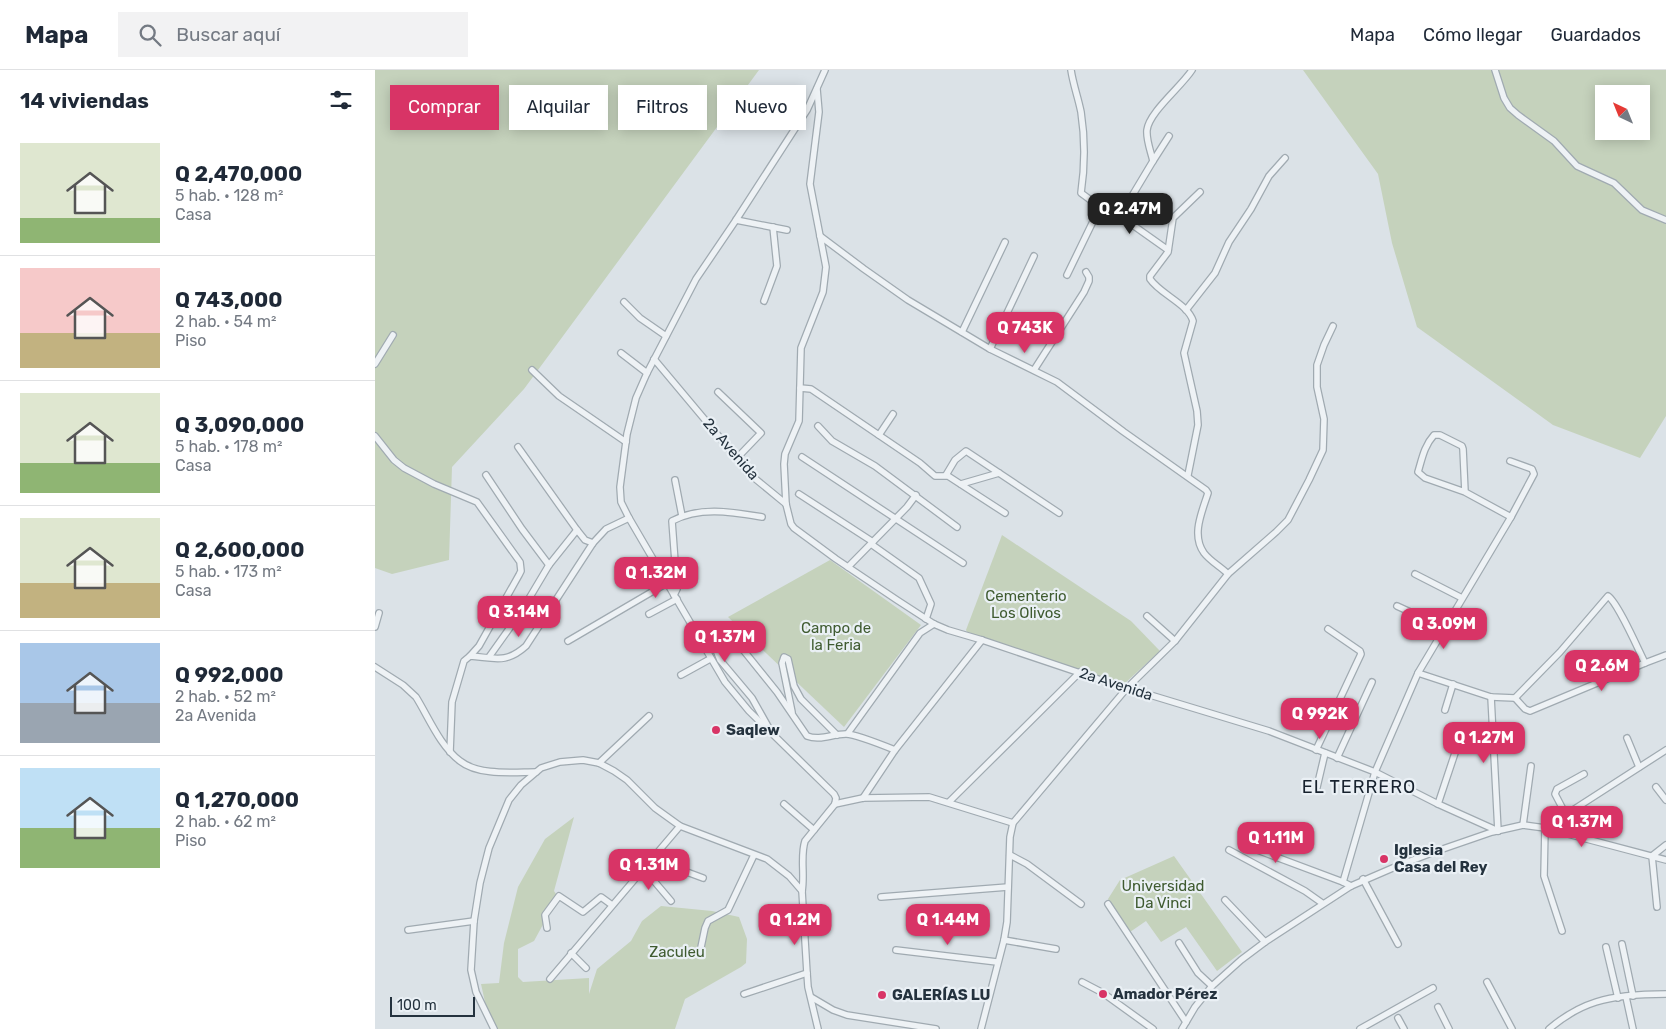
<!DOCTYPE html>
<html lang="es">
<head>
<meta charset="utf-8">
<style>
	:root { --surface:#fff; --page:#f2f2f3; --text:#1f2937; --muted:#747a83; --line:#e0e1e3; --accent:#d83466 }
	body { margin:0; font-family:Rubik,sans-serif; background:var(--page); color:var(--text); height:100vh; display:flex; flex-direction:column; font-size:19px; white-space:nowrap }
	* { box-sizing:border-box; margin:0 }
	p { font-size:16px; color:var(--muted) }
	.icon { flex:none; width:28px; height:28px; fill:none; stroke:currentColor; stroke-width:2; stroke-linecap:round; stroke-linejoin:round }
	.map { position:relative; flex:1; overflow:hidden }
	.sheet { display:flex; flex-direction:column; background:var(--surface); width:375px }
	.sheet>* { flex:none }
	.banner { position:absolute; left:15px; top:15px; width:475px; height:45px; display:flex; gap:10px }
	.needle { width:32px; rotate:317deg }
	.tools { position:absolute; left:1220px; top:15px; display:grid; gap:10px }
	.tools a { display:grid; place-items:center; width:55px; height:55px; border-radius:0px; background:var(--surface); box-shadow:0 2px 12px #0003; font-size:25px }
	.scale { position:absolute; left:15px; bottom:12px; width:85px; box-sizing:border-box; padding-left:5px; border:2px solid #24323e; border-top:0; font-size:14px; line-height:18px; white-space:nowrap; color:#24323e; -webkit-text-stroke:4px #eaf0f5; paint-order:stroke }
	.price { position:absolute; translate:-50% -42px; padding:0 11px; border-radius:10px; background:var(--accent); color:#fff; font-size:16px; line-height:32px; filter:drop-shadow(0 1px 2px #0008) }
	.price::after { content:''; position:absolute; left:50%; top:30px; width:15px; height:11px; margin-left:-8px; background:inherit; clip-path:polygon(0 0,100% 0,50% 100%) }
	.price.active { background:#222; color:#fff }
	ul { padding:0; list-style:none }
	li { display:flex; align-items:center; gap:15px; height:125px; padding:0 20px }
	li+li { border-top:1px solid var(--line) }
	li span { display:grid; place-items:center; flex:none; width:140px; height:100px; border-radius:0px; color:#555 }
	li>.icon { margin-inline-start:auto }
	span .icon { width:60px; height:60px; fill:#fffc; stroke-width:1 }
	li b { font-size:21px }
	h2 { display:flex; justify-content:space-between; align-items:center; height:60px; padding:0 20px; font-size:21px }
	.pill { padding:0 18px; border-radius:0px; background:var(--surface); box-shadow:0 2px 12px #0003; font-size:18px; line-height:45px }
	.pill.active { background:var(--accent); color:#fff }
	header { display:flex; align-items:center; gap:30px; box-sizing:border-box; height:70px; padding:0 25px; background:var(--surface); border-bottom:1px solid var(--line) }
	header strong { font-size:24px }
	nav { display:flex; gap:28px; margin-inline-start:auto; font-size:18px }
	.search { width:350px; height:45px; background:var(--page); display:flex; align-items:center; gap:12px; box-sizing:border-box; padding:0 18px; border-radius:0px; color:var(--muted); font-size:19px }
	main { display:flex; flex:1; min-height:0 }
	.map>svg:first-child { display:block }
</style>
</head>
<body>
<header>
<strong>Mapa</strong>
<div class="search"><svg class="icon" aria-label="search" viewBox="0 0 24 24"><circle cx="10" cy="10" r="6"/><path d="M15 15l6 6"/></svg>Buscar aquí</div>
<nav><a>Mapa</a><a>Cómo llegar</a><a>Guardados</a></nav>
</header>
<main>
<section class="sheet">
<h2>14 viviendas<svg class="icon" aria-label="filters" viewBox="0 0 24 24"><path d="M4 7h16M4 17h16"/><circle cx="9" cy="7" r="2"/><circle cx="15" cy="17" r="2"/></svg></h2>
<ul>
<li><span style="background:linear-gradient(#dfe7d0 75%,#8fb573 0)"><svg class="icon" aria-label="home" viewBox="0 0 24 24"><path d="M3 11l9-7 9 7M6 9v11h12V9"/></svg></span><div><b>Q 2,470,000</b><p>5 hab. · 128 m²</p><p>Casa</p></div></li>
<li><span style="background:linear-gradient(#f6c9c9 65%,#c2b280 0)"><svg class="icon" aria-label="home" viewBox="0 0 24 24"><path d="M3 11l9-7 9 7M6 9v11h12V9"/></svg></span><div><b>Q 743,000</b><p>2 hab. · 54 m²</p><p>Piso</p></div></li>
<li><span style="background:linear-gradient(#dfe7d0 70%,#8fb573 0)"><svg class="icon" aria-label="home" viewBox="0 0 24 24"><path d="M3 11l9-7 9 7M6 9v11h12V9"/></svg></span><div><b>Q 3,090,000</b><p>5 hab. · 178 m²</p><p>Casa</p></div></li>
<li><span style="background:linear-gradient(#dfe7d0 65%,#c2b280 0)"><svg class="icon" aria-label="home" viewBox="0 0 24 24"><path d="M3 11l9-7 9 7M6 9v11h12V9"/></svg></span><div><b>Q 2,600,000</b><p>5 hab. · 173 m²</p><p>Casa</p></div></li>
<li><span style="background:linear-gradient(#a9c7e8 60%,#9aa5b1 0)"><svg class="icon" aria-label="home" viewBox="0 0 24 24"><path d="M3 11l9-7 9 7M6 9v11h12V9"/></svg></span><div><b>Q 992,000</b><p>2 hab. · 52 m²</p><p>2a Avenida</p></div></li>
<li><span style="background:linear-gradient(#bfe0f5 60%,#8fb573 0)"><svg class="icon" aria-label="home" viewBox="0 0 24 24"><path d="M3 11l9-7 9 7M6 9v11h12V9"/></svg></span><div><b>Q 1,270,000</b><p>2 hab. · 62 m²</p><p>Piso</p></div></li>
</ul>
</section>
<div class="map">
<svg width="1291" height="959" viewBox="0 0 1291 959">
	<rect width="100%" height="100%" fill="#dbe2e7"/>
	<g fill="#c5d2bc" fill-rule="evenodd">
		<polygon points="0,0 384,0 149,319 77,397 74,490 17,504 0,498"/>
		<path d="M928 0H1291V346L1265 388 1178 355 1042 257 1017 173 1003 104ZM1229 24H1266V61H1229Z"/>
		<polygon points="627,465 756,551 785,581 748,615 592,562 591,560"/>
		<polygon points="455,490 546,555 469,657 353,547"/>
		<polygon points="199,747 179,821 183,827 159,871 143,879 143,907 148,912 214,908 214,924 222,899 256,871 267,851 286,836 337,841 364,847 372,869 371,893 366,897 310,929 300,959 120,959 112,941 106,914 124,913 129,873 143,817 170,769"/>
		<polygon points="799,786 867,882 842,901 811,857 786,872 771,851 755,862 733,829 745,810"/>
	</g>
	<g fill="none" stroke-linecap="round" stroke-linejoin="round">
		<g stroke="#a0aab1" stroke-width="8">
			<g id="minor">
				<path d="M696 0C698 14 703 27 706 42 710 68 710 96 706 123L725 137 745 146 793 180"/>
				<polyline points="1120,0 1129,28 1135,38 1143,45 1179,71 1202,96 1239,113 1267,140 1291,150"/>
				<polyline points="442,19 444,42 435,114 451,197 448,222 426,278 424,351 410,384 409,394 411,434 416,454 419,458 461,489 522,530 559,554 573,560 607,570 729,611 894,661 1000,702 1063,734 1123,761"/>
				<polyline points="778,91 794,66"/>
				<path d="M745 146 778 91C776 82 771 70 772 60 774 42 807 16 817 0"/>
				<polyline points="361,150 412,160"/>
				<path d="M445 166 489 199 533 230 615 279 682 312 749 362 831 420 833 423C827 442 816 465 829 483 835 491 846 497 853 504"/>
				<polyline points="692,205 725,137"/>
				<polyline points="389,231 402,196 398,157"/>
				<polyline points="249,232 265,248 291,266"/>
				<polyline points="811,240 840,203 854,172 876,139 894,106 910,88"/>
				<polyline points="587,262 630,172"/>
				<polyline points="615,279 659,186"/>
				<polyline points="246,283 272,303"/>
				<polyline points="279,289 362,388 372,402 411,434"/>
				<polyline points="0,294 18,265"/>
				<polyline points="157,300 184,326 251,372"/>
				<polyline points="659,300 709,222 714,211 714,207 711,202"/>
				<polyline points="425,318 436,319 545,393 560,406 573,406 630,443"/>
				<polyline points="343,322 386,363 362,388"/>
				<polyline points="443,356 457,371 500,396 582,457"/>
				<polyline points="504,365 518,344"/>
				<polyline points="0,366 19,390 29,398 59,414 102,432 145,492 146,501 144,505 104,576 95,586"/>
				<polyline points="143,377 202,460 210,470 218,473"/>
				<polyline points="427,387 588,493"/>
				<polyline points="111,405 147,459 174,495"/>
				<polyline points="571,405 580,390 591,381 684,443"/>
				<path d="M813 405 823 355 822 341 809 283 818 251C813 234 785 224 775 209V206L793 182 798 148 825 122"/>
				<polyline points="300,410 307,446"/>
				<polyline points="586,414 624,403"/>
				<path d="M1090 422 1050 408 1043 402C1047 389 1049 376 1059 365H1065L1087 376 1088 379 1090 422 1136 447"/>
				<polyline points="424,424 498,472"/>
				<polyline points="496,474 544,508 556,534 551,549"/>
				<polyline points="473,497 532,437 541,425"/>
				<polyline points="1040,504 1087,528"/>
				<path d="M299 525 302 519 297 451C325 436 357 442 387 447"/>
				<polyline points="1022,536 1070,558"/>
				<polyline points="274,544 302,529"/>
				<polyline points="772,546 800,571"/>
				<polyline points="0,557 4,543"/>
				<polyline points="193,571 292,513"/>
				<polyline points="114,587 146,542 174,495 202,460"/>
				<path d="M0 597 28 615 41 627C54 648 65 676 85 691 104 706 139 702 161 702"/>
				<path d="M1043 603 1116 627 1140 628 1185 582 1233 526C1243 533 1263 579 1270 593"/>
				<polyline points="306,605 335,589"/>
				<polyline points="1116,627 1123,761"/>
				<polyline points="1140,628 1150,639 1155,641 1270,593 1291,585"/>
				<polyline points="1070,640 1078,614"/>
				<polyline points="417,642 407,593 409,587 413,589 419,616 426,629 462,665"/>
				<path d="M395 660 377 628 345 590 341 580 347 572H358L369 581 402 622 432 666C445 671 457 664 471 664 479 664 510 676 520 680"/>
				<polyline points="473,663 545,563 559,554"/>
				<polyline points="1252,668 1264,697"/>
				<polyline points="941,680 986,584 985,581 953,559"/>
				<path d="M75 682 77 632 89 591 95 586C120 588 131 594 151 576L218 473 231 459 254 448"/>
				<polyline points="962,688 997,612"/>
				<polyline points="224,693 274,646"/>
				<polyline points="942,717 950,683"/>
				<polyline points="1281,717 1291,730"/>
				<polyline points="488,728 520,680 607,570"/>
				<polyline points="574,732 705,602"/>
				<polyline points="409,734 439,760"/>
				<polyline points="460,734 488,728 554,727 638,753"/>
				<polyline points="1063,734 1082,677"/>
				<polyline points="1191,745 1180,724 1182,719 1209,704"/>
				<polyline points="1148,755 1156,696"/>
				<polyline points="877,778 968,812"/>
				<polyline points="854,780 930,821 947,833"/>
				<polyline points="635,785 652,794 706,834"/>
				<polyline points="279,786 301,798 328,808"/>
				<polyline points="268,798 296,831"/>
				<polyline points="988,809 1023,874"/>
				<polyline points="976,816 968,812 1000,702 1043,603 1136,447 1159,404 1157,399 1135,391"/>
				<polyline points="506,827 633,817"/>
				<polyline points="850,830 890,872"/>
				<polyline points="733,834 811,952"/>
				<polyline points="1282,837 1277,786 1291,775"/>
				<polyline points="172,858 170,845 184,826 208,842 226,827 237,835"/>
				<polyline points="33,860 99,851"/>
				<polyline points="1187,861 1169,806 1170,758 1291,680"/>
				<polyline points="629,870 681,879"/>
				<polyline points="804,873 823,903 837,916"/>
				<polyline points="1247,874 1258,926"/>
				<polyline points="1231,877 1243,928"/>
				<polyline points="521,880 622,892"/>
				<polyline points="325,882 330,858 333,851 353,840 379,785"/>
				<polyline points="196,883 211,898"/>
				<polyline points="175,909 305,756"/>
				<polyline points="707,912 728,923 778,959"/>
				<polyline points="1112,912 1137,959"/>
				<polyline points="369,924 432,903"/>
				<polyline points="436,927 458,940 472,945 561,959"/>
				<polyline points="1251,927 1258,959"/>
				<polyline points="1063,937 1074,959"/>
				<polyline points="1023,948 1029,959"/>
				<polyline points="119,959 101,922 96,900 99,851 105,813 114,778 134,730 146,715 166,698 185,692 208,690 224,693 239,701 252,710 280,738 305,756 392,789 414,806 427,821"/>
				<path d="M443 959 433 917 432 903 427 821C430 805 425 786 430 771L460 734 461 728 459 724 374 641 350 612 254 448 246 432 245 417 252 364 261 328 272 303 321 209 361 150 432 40 450 0"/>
				<polyline points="606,959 629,870 632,852 635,767 638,753 752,618 800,571 853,504 901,462 913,450 934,410 948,380 949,349 942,317 942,295 949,275 958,256"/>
				<polyline points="807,959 820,937 837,916 866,890 890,872 976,816 1020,797 1059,782 1117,762 1148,755 1170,758 1291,790"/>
				<polyline points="985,959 1058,918"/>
				<path d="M1174 959C1187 948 1205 937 1221 932 1243 925 1269 924 1291 924"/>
			</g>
		</g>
		<use href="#minor" stroke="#eef2f5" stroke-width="5.5"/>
	</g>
	<g fill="#d83466" stroke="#eaf0f5" stroke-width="2">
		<circle cx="341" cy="660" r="5"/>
		<circle cx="1009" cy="789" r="5"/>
		<circle cx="728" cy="924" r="5"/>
		<circle cx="507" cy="925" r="5"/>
	</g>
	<g text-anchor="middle" stroke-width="4.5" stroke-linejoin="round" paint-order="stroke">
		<g font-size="15" fill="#24323e" stroke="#eaf0f5">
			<text transform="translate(356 379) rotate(49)" y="5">2a Avenida</text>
			<text transform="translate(741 614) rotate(18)" y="5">2a Avenida</text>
		</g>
		<g font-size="15" fill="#3f5b30" stroke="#eaf0f5">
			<text x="651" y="531">Cementerio<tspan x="651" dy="17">Los Olivos</tspan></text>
			<text x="461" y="563">Campo de<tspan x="461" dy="17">la Feria</tspan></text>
			<text x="788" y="821">Universidad<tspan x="788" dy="17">Da Vinci</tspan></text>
			<text x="302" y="887">Zaculeu</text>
		</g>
		<g font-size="15" font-weight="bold" fill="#24323e" stroke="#eaf0f5" text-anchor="start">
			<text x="351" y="665">Saqlew</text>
			<text x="1019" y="785">Iglesia<tspan x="1019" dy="17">Casa del Rey</tspan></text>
			<text x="738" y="929">Amador Pérez</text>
			<text x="517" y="930">GALERÍAS LU</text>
		</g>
		<g font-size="18" letter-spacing="1" fill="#17222e" stroke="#eaf0f5">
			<text x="984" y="723">EL TERRERO</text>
		</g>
	</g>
</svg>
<div class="tools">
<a><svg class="needle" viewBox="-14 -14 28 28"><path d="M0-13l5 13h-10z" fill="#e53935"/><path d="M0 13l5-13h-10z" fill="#747a83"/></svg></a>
</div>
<div class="scale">100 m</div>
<b class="price active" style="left:755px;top:165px">Q 2.47M</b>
<b class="price" style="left:650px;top:284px">Q 743K</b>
<b class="price" style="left:281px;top:529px">Q 1.32M</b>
<b class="price" style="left:144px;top:568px">Q 3.14M</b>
<b class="price" style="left:1069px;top:580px">Q 3.09M</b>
<b class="price" style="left:350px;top:593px">Q 1.37M</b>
<b class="price" style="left:1227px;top:622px">Q 2.6M</b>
<b class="price" style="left:945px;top:670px">Q 992K</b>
<b class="price" style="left:1109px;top:694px">Q 1.27M</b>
<b class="price" style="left:1207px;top:778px">Q 1.37M</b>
<b class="price" style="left:901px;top:794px">Q 1.11M</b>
<b class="price" style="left:274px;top:821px">Q 1.31M</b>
<b class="price" style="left:420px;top:876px">Q 1.2M</b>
<b class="price" style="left:573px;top:876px">Q 1.44M</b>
<div class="banner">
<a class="pill active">Comprar</a>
<a class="pill">Alquilar</a>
<a class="pill">Filtros</a>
<a class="pill">Nuevo</a>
</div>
</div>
</main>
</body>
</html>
